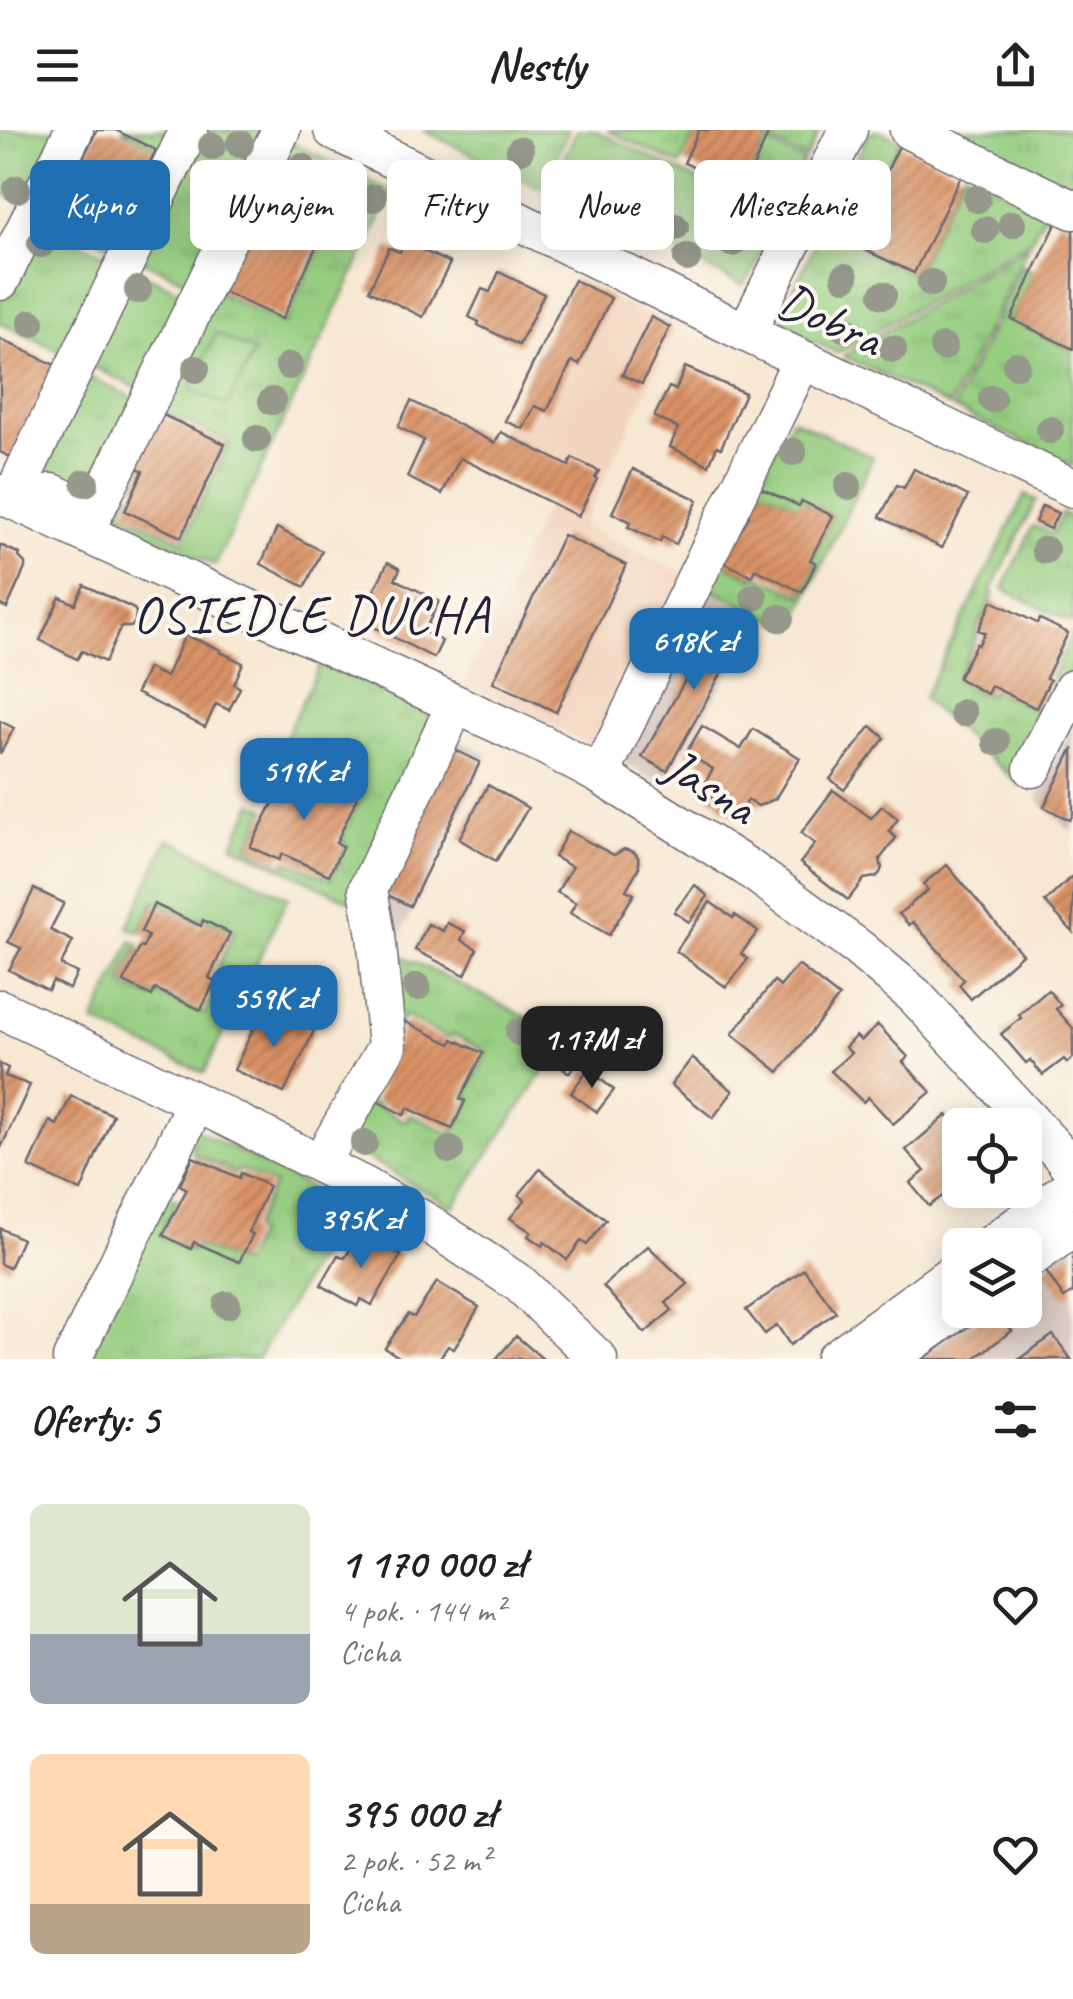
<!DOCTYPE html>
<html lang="pl">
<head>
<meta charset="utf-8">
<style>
	:root { --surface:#fff; --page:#f2f2f2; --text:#222; --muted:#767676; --accent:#1f6fb2 }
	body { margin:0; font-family:Caveat,sans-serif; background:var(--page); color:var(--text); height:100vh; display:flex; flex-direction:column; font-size:38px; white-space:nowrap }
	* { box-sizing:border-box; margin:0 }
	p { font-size:32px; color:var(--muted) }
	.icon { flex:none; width:55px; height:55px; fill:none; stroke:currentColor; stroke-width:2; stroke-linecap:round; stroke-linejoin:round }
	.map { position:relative; height:1229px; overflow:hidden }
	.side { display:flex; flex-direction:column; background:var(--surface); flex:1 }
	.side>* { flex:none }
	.hud { position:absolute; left:30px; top:30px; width:1015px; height:90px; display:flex; gap:20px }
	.tools { position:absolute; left:942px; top:978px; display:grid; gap:20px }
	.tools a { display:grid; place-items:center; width:100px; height:100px; border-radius:15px; background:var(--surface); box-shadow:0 5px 25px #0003; font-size:50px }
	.price { position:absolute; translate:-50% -85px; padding:0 22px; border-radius:20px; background:var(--accent); color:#fff; font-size:32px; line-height:65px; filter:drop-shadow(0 2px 5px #0008) }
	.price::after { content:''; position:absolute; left:50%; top:60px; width:30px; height:22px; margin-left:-15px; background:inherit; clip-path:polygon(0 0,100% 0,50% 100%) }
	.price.current { background:#222; color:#fff }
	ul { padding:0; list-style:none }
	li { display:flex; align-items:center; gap:30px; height:250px; padding:0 30px }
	li span { display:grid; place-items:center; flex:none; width:280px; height:200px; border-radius:15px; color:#555 }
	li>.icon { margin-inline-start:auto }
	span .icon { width:120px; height:120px; fill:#fffc; stroke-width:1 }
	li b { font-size:42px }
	h2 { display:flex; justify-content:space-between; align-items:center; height:120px; padding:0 30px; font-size:42px }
	.chip { padding:0 35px; border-radius:15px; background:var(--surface); box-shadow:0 5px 25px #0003; font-size:35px; line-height:90px }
	.chip.current { background:var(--accent); color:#fff }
	header { display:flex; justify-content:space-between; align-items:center; height:130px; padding:0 30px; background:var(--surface); font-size:45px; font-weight:800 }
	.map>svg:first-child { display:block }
</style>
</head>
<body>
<header><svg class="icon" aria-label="menu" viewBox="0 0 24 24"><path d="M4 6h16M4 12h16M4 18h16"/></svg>Nestly<svg class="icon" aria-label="share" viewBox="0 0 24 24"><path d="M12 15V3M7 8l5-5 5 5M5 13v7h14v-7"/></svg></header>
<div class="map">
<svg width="1073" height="1229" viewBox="0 0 1073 1229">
	<defs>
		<pattern id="grass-tufts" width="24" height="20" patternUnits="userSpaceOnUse" patternTransform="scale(2.5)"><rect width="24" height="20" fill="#97ce81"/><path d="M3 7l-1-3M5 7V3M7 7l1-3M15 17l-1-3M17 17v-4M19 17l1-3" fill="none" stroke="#82b170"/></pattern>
		<pattern id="building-hatch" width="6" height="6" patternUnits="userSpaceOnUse" patternTransform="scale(2.5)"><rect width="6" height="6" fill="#da9265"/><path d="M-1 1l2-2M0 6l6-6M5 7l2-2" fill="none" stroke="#b07754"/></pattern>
	</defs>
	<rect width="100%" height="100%" fill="#fbf7ec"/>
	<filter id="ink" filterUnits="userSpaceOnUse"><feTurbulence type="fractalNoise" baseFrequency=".01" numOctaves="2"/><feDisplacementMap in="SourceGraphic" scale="20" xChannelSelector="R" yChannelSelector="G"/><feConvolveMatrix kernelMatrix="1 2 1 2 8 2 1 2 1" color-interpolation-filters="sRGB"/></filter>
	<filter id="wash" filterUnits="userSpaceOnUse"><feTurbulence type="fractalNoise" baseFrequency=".0048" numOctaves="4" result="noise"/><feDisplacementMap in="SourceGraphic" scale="40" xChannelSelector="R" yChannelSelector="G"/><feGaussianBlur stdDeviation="2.25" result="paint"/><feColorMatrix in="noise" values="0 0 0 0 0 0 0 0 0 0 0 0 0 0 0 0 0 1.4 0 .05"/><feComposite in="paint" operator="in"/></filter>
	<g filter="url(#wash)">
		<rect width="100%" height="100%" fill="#f7e8d3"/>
		<polygon fill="#f2d4be" points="574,150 676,198 582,396 686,444 601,620 463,554 549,372 482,339"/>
		<g fill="#cfc0ba">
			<polygon points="703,458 762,488 662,655 621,631"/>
			<polygon points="1073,595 1073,703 1037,669"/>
			<polygon points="449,605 488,624 399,809 384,801 377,761"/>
			<polygon points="1073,1111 1073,1229 910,1229 978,1180 1025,1180 1025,1146"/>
		</g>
		<g fill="url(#grass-tufts)" stroke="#5c785e" stroke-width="2.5">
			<polygon points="0,0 67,0 29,76 0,62"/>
			<polygon points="121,0 183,0 124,123 39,82 45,81 113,113 159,19"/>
			<polygon points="195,0 265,0 197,156 134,127"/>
			<polygon points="422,0 569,0 541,58"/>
			<polygon points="577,0 594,0 778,89 750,147 742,155 549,61"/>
			<polygon points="607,0 697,0 680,35"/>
			<polygon points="771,0 820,0 806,28 767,9"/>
			<polygon points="878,0 900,11 884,43 886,44 876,63 847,49 869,3"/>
			<polygon points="921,0 1073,0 1073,54 1064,71"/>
			<polygon points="282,8 392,62 215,435 100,382 113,356 129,364 121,382 183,411 229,312 159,279 131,338 139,342 134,354 118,346 215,161 284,194 330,95 269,65"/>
			<polygon points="766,12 804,31 780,83 742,65"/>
			<polygon points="964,42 1046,80 1031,110 837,223 788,199 783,190 785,177 845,53 874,67 852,114 914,145"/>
			<polygon points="35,91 119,132 73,227 0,193 0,162"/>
			<polygon points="1028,116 949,276 843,226"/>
			<polygon points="1022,136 1034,142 1009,190 1073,221 1073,336 953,278"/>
			<polygon points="128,137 193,167 148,263 82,232"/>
			<polygon points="79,242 141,272 91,378 28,347"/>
			<polygon points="792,289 873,327 792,499 697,453 721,432 753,448 755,444 803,465 817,434 812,431 832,386 803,371 799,376 754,355"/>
			<polygon points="1025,365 1036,370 991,462 994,464 975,502 978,504 956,549 988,566 993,560 1040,582 1056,549 1052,546 1073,503 1073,550 1020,655 923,569"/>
			<polygon points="1062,383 1073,388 1073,493 1003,459 1033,396 1052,404"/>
			<polygon points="321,532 440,589 363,777 233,715 253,673 266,679 248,718 283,735 286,730 331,749 346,715 341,711 361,665 329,649 325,657 280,636 266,666 259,662"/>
			<polygon points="168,709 288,767 204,943 94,892 132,811 139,815 121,853 152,868 156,863 204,884 219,851 213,847 234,802 202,787 199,792 154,771 139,802 128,797"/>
			<polygon points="386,818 567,907 453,1077 341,1013 370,972 405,991 409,984 452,1004 471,969 466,966 487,922 452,904 449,909 404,886 393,906"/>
			<polygon points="192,998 348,1077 257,1229 80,1229 161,1062 177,1070 160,1107 192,1121 196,1115 242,1134 257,1103 252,1100 273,1055 240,1039 236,1044 192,1023"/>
		</g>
		<polygon fill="#97ce81" stroke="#5c785e" stroke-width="2.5" points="216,203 254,222 227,276 190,258"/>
		<g id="blocks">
			<g fill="url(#building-hatch)">
				<polygon points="97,0 115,0 156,20 111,111 47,80 75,27 82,30"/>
				<polygon points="699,0 770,0 743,60 684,33"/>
				<polygon points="900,14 962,44 914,143 852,114"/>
				<polygon points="270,72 325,98 282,189 219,160 244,105 253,109"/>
				<polygon points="1058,90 1073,97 1073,219 1011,189"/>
				<polygon points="411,104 417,104 425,110 424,121 450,133 423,187 369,160 389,118 400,122 408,106"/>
				<polygon points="499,142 544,164 519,215 478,195 479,192 469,187 482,159 490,162"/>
				<polygon points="574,150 611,168 579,235 572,231 547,281 535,276 523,299 505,291"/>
				<polygon points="651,187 670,197 642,254 622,245"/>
				<polygon points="0,209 55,235 12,328 0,322"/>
				<polygon points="685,237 745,263 721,318 717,316 709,335 670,317 678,298 654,287 669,257 676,260"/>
				<polygon points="411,271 495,313 501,302 569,336 572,328 599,341 595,348 597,349 578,386 460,328 442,364 407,347 424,310 398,297"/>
				<polygon points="159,283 225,314 181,407 125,381 143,341 134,336"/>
				<polygon points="633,339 698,370 676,414 662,407 660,412 628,397 631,392 612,383"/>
				<polygon points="914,339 968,366 942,418 880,387 897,355 904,358"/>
				<polygon points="754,355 799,376 802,371 833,386 810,430 816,433 802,462 755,439 752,446 723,432 749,386 741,382"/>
				<polygon points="1042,376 1058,383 1050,399 1035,392"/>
				<polygon points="277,398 322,421 305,457 261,434"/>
				<polygon points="563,405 626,435 556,582 493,552"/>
				<polygon points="0,415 20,424 19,427 25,433 25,438 7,478 0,475"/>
				<polygon points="388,432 400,439 395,449 439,471 424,502 442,511 434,528 372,496 383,475 370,469"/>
				<polygon points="84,455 134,479 136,482 135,492 131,497 121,497 105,532 82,521 77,529 40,510 60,467 75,474"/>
				<polygon points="992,471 1037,493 1040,489 1068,503 1046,548 1050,550 1036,578 991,556 987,564 958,548 976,514 978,515 985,503 978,500"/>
				<polygon points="722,485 746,499 667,641 642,627"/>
				<polygon points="185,505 221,520 220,522 243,533 234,554 240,558 229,580 216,574 205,597 136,563 148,538 166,547"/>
				<polygon points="0,591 14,598 0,624"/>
				<polygon points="702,596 741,619 753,599 800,628 775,669 758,676 748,670 737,687 719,677 720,673 700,661 713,639 686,623"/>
				<polygon points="871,596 885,608 844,660 830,649"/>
				<polygon points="451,618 480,632 410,776 381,762"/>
				<polygon points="1073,618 1073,684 1070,690 1044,677"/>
				<polygon points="281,640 327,660 329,655 357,668 336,713 343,716 329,745 282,724 279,730 250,717 275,669 268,666"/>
				<polygon points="488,655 528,678 496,731 459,709"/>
				<polygon points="833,660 871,688 882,676 898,689 889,701 896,708 880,729 882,738 880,743 876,747 864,749 848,770 800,733 815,714 801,703"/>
				<polygon points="568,701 614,725 624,719 634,722 638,727 639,737 626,760 634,764 609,805 570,783 576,773 557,762 572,737 554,727"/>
				<polygon points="947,735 1022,824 971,869 959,855 964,850 913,792 909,795 899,784 928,760 923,754"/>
				<polygon points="1071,747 1073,749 1073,802 1045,772"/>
				<polygon points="695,755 708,766 689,792 674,782"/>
				<polygon points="34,759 64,773 50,800 73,811 61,835 77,843 69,859 53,851 48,860 9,840 21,818 8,812"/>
				<polygon points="710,772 733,788 735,785 758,801 741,824 748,829 726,857 676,821"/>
				<polygon points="154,774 201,796 203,790 230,803 209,848 215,851 201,880 155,859 152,866 124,852 140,817 143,818 148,806 141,802"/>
				<polygon points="447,793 465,801 461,810 477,819 465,845 415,820 428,794 443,801"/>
				<polygon points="798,835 839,867 779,942 732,904 774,851 780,857"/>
				<polygon points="1048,860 1061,875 1056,879 1073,898 1073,928 1067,933 1064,929 1043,945 1030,930 1026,933 1001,904 1021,888 1019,885"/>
				<polygon points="263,878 314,901 284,963 234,940"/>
				<polygon points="406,892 451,914 453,909 483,923 460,969 465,971 452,999 408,978 404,985 375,970 392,921"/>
				<polygon points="878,895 908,927 903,932 931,962 893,994 868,967 863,972 831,941 851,923 845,917 856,906 861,911"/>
				<polygon points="563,906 584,921 569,943 548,927"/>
				<polygon points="692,928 733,961 713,988 671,955"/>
				<polygon points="0,934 8,938 5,946 30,955 0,1020"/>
				<polygon points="588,939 614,960 597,982 571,963"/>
				<polygon points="71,966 113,985 81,1061 29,1037 50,991 57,995"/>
				<polygon points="947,985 960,1000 960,1053 929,1076 910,1053 925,1041 906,1020"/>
				<polygon points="193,1027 239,1048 241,1043 269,1056 248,1102 253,1104 239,1132 194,1112 191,1119 163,1105 187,1059 180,1055"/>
				<polygon points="540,1039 606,1090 587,1115 581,1111 567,1130 544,1112 542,1116 528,1106 531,1102 510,1088 525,1070 519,1065"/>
				<polygon points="0,1098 22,1109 9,1138 0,1134"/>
				<polygon points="360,1103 401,1125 372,1175 361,1169 357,1176 321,1155 338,1125 345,1128"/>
				<polygon points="648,1116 688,1154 666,1173 672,1180 645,1203 603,1156"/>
				<polygon points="1073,1121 1073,1162 1064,1168 1045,1140"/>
				<polygon points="804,1139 836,1182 790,1215 777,1195 765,1204 746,1180"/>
				<polygon points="437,1152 479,1177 454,1219 448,1216 439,1229 402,1229 385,1218 408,1184 414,1187"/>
				<polygon points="991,1180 996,1180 1012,1201 973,1229 923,1229"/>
				<polygon points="1053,1205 1071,1229 1019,1229"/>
				<polygon points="516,1206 543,1229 496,1229"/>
			</g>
		</g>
	</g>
	<g filter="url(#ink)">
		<use href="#blocks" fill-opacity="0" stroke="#6d6770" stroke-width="2.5"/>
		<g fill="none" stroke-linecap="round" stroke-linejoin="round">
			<g stroke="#6d6770" stroke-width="41">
				<g id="minor">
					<polyline points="333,0 730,195 1073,358"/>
					<polyline points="909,0 1073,80"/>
					<polyline points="0,151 74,0"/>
					<polyline points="746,203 848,0"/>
					<polyline points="21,349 189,0"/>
					<polyline points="52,363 94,383 281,0"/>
					<polyline points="0,364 542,614 600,645 747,737 858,818 915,866 1063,1027 1073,1041"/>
					<polyline points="1033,638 1073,559"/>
					<polyline points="600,645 802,230"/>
					<polyline points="0,879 196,972 364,1056 429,1094 520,1154 598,1229"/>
					<polyline points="320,1034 387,916 376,805 368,759 446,595"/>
					<polyline points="991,1115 1073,1055"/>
					<polyline points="1025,1132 1073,1098"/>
					<polyline points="72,1229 196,972"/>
					<polyline points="835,1229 960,1138"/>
					<polyline points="889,1229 960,1178"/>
				</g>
			</g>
			<use href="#minor" stroke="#fff" stroke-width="38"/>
		</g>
		<g fill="#95988b">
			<circle cx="240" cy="14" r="14"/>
			<circle cx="212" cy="16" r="14"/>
			<circle cx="520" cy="20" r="14"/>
			<circle cx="302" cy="37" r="14"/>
			<circle cx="653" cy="55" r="14"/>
			<circle cx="17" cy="59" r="14"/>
			<circle cx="373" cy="68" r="14"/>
			<circle cx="584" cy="69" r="14"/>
			<circle cx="977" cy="69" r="14"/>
			<circle cx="714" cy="83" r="14"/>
			<circle cx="1012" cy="94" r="14"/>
			<circle cx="675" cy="97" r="14"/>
			<circle cx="985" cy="100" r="14"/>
			<circle cx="732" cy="113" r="14"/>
			<circle cx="41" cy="114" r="14"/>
			<circle cx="687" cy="128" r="14"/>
			<circle cx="845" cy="147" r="14"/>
			<circle cx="931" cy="153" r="14"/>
			<circle cx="138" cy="160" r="14"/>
			<circle cx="883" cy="165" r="14"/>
			<circle cx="31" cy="193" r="14"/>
			<circle cx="844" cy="198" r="14"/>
			<circle cx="943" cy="217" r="14"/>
			<circle cx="893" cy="219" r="14"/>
			<circle cx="1016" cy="235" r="14"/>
			<circle cx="289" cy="236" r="14"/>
			<circle cx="196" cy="239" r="14"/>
			<circle cx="992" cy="269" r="14"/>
			<circle cx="272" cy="271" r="14"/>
			<circle cx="1050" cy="300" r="14"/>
			<circle cx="257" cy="309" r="14"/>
			<circle cx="793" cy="322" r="14"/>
			<circle cx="85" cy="353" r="14"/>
			<circle cx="848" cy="356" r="14"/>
			<circle cx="1045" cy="420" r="14"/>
			<circle cx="754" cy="467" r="14"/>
			<circle cx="780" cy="488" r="14"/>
			<circle cx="963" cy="583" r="14"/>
			<circle cx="996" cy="612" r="14"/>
			<circle cx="417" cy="857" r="14"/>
			<circle cx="519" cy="902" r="14"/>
			<circle cx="364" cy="1013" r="14"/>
			<circle cx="450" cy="1020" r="14"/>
			<circle cx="227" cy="1175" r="14"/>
		</g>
	</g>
	<g text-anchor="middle" stroke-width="8" stroke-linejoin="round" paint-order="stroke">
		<g font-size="50" fill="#22223b" stroke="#fbf7ec">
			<text transform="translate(831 188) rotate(25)" y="18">Dobra</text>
			<text transform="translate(711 655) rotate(32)" y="18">Jasna</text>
		</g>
		<g font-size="52" letter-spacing="2.5" fill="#22223b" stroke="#fbf7ec">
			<text x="312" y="502">OSIEDLE DUCHA</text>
		</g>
	</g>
</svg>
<div class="tools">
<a><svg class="icon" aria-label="locate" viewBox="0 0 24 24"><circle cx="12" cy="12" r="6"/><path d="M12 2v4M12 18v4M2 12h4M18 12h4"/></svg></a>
<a><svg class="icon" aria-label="layers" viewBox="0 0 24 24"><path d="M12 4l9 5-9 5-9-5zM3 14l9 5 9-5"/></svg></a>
</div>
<b class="price" style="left:694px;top:563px">618K zł</b>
<b class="price" style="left:304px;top:693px">519K zł</b>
<b class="price" style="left:274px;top:920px">559K zł</b>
<b class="price current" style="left:592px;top:961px">1.17M zł</b>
<b class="price" style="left:361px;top:1141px">395K zł</b>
<div class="hud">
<a class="chip current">Kupno</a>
<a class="chip">Wynajem</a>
<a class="chip">Filtry</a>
<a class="chip">Nowe</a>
<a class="chip">Mieszkanie</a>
</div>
</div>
<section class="side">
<h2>Oferty: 5<svg class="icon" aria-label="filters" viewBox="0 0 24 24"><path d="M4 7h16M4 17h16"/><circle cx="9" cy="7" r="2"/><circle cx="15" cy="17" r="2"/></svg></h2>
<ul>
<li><span style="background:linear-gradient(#dfe7d0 65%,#9aa5b1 0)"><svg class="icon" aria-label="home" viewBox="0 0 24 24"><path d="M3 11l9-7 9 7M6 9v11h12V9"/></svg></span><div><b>1 170 000 zł</b><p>4 pok. · 144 m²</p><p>Cicha</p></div><svg class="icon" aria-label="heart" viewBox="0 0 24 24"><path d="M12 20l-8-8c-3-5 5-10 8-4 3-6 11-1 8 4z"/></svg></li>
<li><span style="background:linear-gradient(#ffd9b3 75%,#b9a48a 0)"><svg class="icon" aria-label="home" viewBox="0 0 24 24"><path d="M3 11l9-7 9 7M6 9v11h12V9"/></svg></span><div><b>395 000 zł</b><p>2 pok. · 52 m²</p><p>Cicha</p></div><svg class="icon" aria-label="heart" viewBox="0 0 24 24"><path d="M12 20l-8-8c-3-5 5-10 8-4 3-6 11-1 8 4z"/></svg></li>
</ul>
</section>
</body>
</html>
